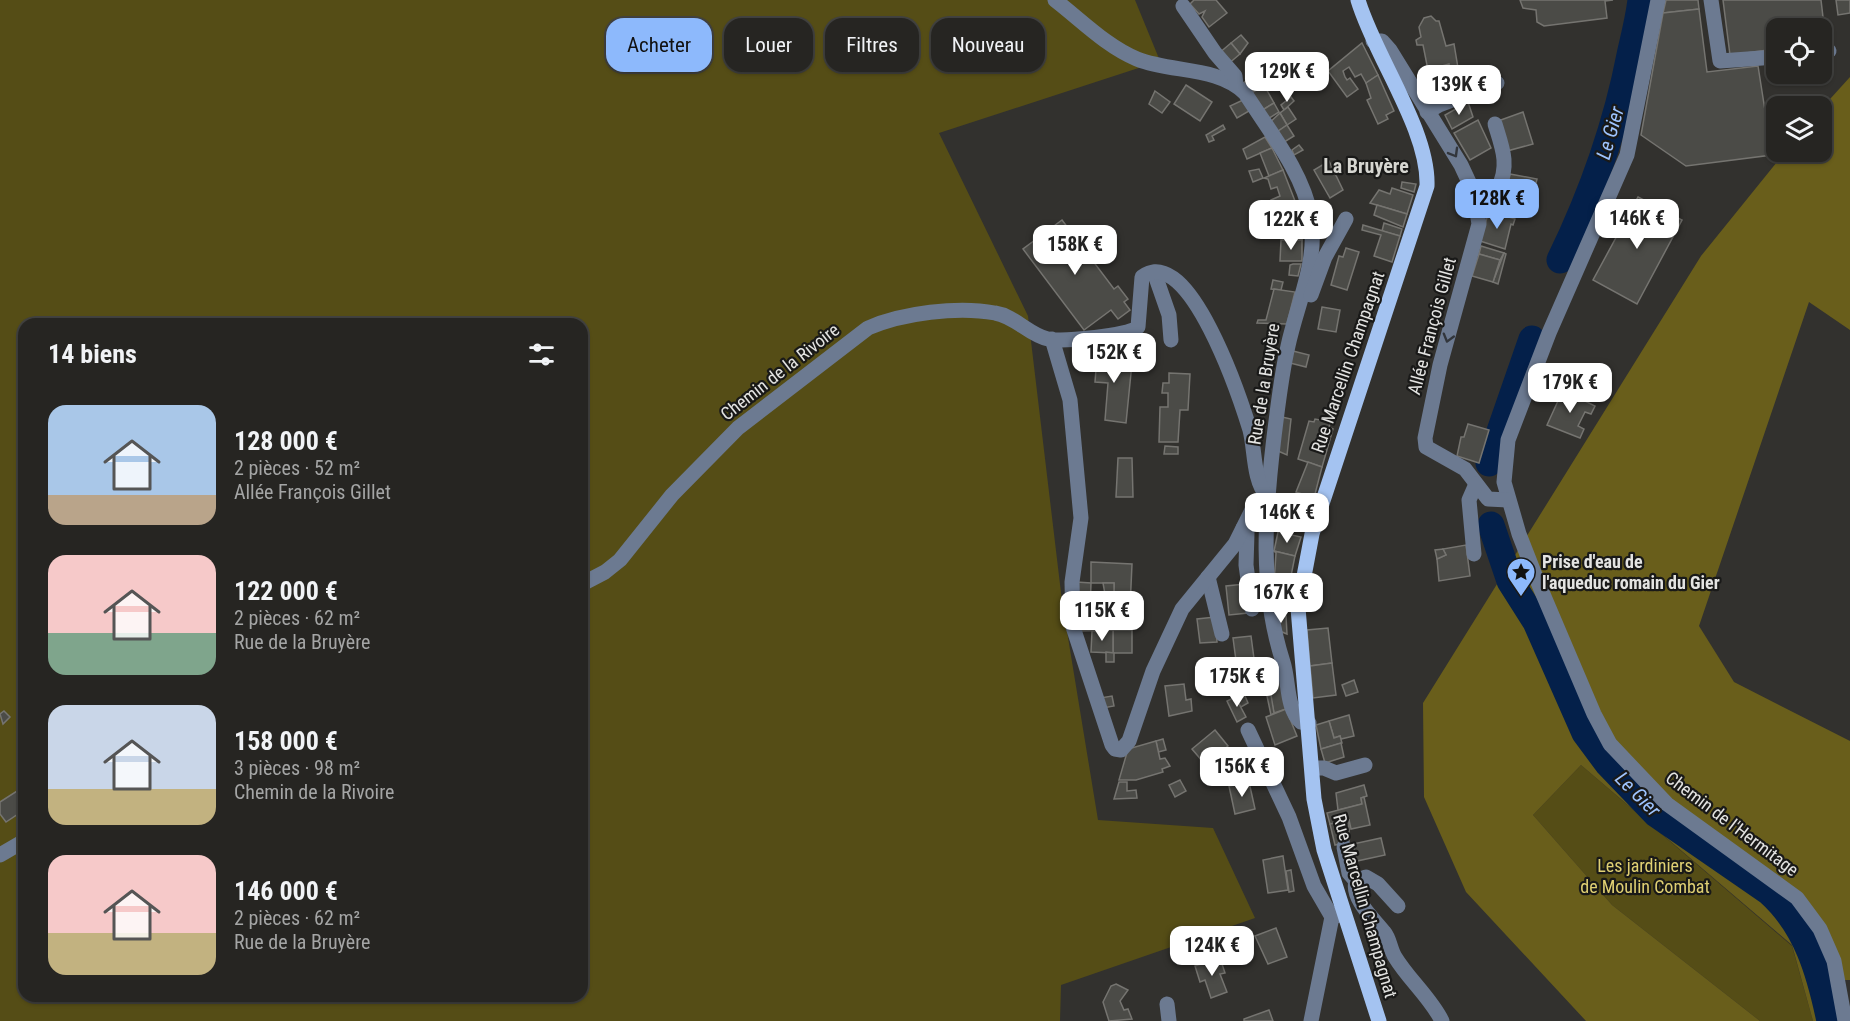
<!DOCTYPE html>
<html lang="fr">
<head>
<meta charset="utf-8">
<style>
	:root { --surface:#262522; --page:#32312f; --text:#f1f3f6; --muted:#a4a5a5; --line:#424240; --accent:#8db9fc }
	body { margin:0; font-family:"Roboto Condensed",sans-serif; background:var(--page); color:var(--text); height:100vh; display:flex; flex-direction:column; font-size:22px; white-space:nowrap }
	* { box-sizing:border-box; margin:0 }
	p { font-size:20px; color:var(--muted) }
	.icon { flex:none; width:33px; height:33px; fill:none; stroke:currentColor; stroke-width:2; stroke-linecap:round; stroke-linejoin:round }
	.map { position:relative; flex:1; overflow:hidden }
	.drawer { position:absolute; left:18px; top:318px; width:570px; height:684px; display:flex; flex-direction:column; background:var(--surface); border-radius:18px; box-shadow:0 2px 4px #0004,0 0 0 2px var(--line) }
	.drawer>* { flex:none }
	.top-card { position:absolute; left:606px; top:18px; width:570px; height:54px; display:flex; gap:12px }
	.fabs { position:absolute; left:1766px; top:18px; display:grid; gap:12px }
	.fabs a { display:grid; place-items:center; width:66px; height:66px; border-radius:12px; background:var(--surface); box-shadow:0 2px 4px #0004,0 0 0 2px var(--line); font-size:30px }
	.price { position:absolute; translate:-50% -51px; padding:0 14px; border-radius:12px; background:#fff; color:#222; font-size:20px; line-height:39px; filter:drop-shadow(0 2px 3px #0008) }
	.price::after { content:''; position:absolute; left:50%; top:36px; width:18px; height:14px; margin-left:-9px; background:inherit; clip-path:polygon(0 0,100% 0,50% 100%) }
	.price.active { background:var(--accent); color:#111 }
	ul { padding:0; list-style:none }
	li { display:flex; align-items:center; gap:18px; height:150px; padding:0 30px }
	li span { display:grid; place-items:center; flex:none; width:168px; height:120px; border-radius:18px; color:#555 }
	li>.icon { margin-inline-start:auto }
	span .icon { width:72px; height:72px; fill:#fffc; stroke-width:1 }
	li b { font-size:26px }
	h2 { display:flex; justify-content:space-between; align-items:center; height:72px; padding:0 30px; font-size:26px }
	.pill { padding:0 21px; border-radius:18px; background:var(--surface); box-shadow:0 2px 4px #0004,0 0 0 2px var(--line); font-size:21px; line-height:54px }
	.pill.active { background:var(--accent); color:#111 }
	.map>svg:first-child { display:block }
</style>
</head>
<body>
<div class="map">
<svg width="1850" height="1021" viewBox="0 0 1850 1021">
	<rect width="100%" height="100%" fill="#32312e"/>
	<g fill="#554d16" fill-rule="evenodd">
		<path d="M0 0H1135L1160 61 939 133 1028 316 1062 601 1098 820 1213 828 1255 918 1061 985 1060 1021H0ZM24 324H582V996H24Z"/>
		<polygon points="1581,765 1792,946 1813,1021 1760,1021 1612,905 1533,815"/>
	</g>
	<polygon fill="#695e1b" points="1850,77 1850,330 1809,302 1699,626 1734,682 1850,741 1850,980 1829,980 1835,1021 1813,1021 1792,945 1581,765 1533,815 1612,905 1760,1021 1586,1021 1466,892 1424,797 1423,703 1701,256 1785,152 1821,152 1821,109"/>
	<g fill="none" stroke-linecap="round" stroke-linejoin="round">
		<g stroke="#04204a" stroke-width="27">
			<path d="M1560 260C1592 194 1616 127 1630 55 1634 37 1639 18 1641 0"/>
			<polyline points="1489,463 1532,339"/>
			<path d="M1491 525 1510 581 1536 622 1585 733 1608 764 1656 814 1769 892C1807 926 1820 973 1830 1021"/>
		</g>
	</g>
	<g fill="#4b4b47" stroke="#757470" stroke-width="1.5">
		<polygon points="1194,0 1216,0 1227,13 1209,27 1202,17 1205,11 1199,14 1190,4"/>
		<polygon points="1520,0 1613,0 1605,1 1607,18 1544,26 1537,22 1536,10 1523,8"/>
		<polygon points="1666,0 1698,0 1699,9 1663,13"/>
		<polygon points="1723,0 1821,0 1826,43 1821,44 1821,28 1776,28 1776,49 1730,55"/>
		<polygon points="1836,0 1850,0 1850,13 1838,15"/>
		<polygon points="1699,9 1707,72 1758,66 1772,155 1686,166 1641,135 1663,13"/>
		<polygon points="1431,16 1436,21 1439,21 1446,46 1454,44 1458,68 1450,70 1449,64 1428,70 1423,45 1417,45 1416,40 1421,37 1419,27 1424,18"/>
		<polygon points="1241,35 1248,43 1240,54 1231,43"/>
		<polygon points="1231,43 1240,54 1227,65 1218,54"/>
		<polygon points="1362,43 1378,75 1366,83 1361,74 1355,77 1349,67 1343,71 1345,77 1347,80 1350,78 1358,89 1347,97 1328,71"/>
		<polygon points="1258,74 1264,85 1250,94 1243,83"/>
		<polygon points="1378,75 1394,111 1386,115 1388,119 1378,124 1367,100 1371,98 1366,83"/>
		<polygon points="1186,85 1212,102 1200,121 1174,104"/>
		<polygon points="1264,85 1274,103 1261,111 1250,94"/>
		<polygon points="1155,91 1170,102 1162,113 1149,104"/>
		<polygon points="1291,97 1294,101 1284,110 1281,105"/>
		<polygon points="1243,100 1249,111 1237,118 1230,106"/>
		<polygon points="1468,102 1473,117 1452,129 1445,115"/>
		<polygon points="1274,103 1279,112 1266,120 1261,111"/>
		<polygon points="1288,107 1296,119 1287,125 1280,113"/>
		<polygon points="1523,112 1533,144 1507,151 1498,121"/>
		<polygon points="1280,113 1287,125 1274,134 1268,124"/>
		<polygon points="1478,120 1491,148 1470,160 1454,133"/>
		<polygon points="1223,125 1225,129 1212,136 1214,140 1209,142 1206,135"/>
		<polygon points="1287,125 1294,136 1281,144 1274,134"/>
		<polygon points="1265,137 1272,148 1247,159 1243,149"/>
		<polygon points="1299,145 1303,150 1294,155 1292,150"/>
		<polygon points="1272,148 1283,170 1269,176 1260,153"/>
		<polygon points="1329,161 1343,190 1330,198 1314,170"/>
		<polygon points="1259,169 1263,178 1253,182 1249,171"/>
		<polygon points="1283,170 1300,214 1277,218 1271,200 1280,196 1277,187 1271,189 1268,179 1264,178"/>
		<polygon points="1510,174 1537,179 1533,195 1522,193 1521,209 1499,206 1502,189 1507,190"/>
		<polygon points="1402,182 1416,184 1414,192 1401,188"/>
		<polygon points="1392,188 1413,195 1407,214 1370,203 1379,190 1390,194"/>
		<polygon points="1638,197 1682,220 1637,304 1593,280"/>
		<polygon points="1377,205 1407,214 1403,227 1374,215"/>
		<polygon points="1489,211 1515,219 1513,225 1511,224 1505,249 1480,241"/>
		<polygon points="1300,214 1302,240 1283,240 1281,217"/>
		<polygon points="1062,220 1114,289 1118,286 1128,299 1124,302 1130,310 1118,319 1111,310 1084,330 1023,249"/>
		<polygon points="1384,223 1402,229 1400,236 1382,231"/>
		<polygon points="1363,225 1400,236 1392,262 1374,256 1381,235 1362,230"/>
		<polygon points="1281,240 1302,240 1302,261 1280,261"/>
		<polygon points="1481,246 1504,253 1500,260 1479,254"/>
		<polygon points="1346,248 1359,252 1347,290 1331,285 1339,256 1343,257"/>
		<polygon points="1504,253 1506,254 1498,284 1493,282"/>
		<polygon points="1479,254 1500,260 1493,282 1472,276"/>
		<polygon points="1293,264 1301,264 1298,276 1289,275 1290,265"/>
		<polygon points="1273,280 1283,282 1281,290 1271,289"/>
		<polygon points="1274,289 1295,292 1287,324 1257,323 1258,320 1266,320"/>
		<polygon points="1322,307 1340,310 1336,332 1318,329"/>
		<polygon points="1098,344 1111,345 1111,362 1132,363 1126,423 1105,420 1108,383 1095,382"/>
		<polygon points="1293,351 1309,355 1306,367 1290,363"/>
		<polygon points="1169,373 1190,374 1188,410 1180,410 1178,442 1159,442 1160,407 1168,407 1168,393 1162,393 1163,383 1169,383"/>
		<polygon points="1563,390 1595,406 1591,414 1585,412 1578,426 1584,429 1580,438 1547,425"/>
		<polygon points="1282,417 1291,419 1287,455 1278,451"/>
		<polygon points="1321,418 1331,420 1329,427 1333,429 1322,467 1298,459 1309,421 1314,422 1315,419 1320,420"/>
		<polygon points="1468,424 1489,430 1479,463 1457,456 1461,437 1464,437"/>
		<polygon points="1165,446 1178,447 1178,454 1164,454"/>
		<polygon points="1118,458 1132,458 1133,497 1116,497"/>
		<polygon points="1308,462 1322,467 1314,498 1296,492"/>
		<polygon points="1278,532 1301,537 1295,556 1274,551"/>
		<polygon points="1466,545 1470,576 1439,581 1437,559 1446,555 1443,549"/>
		<polygon points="1443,549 1446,555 1437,559 1435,550"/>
		<polygon points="1274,551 1295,556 1289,586 1274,584 1276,553"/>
		<polygon points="1091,562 1132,564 1129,630 1077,631 1077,616 1114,609 1114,583 1091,583"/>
		<polygon points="1076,582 1091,583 1090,615 1077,616"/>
		<polygon points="1103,583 1114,583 1114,609 1108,611"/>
		<polygon points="1245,584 1248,613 1229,615 1226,586"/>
		<polygon points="1275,616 1286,616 1287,634 1277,630"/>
		<polygon points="1215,617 1217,642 1200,643 1197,619"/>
		<polygon points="1328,628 1332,663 1310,666 1307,630"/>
		<rect x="1113" y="630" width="19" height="23"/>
		<polygon points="1113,630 1113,653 1091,652 1092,631"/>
		<polygon points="1251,636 1255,666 1237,668 1233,638"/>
		<polygon points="1106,652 1114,653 1114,662 1106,662"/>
		<polygon points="1221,660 1224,686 1208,689 1204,662"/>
		<polygon points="1332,663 1336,695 1313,698 1310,666"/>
		<polygon points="1280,673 1286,709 1274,713 1269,690 1260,691 1258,682 1267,680 1267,675"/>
		<polygon points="1354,680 1358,692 1346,696 1342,685"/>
		<polygon points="1184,684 1186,700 1191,699 1192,711 1169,716 1165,686"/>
		<polygon points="1243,693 1245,696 1237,700 1246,717 1237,722 1227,701"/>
		<polygon points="1271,695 1274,713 1271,715 1267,696"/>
		<polygon points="1112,696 1114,706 1103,708 1100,698"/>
		<polygon points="1245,696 1248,703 1241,707 1237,700"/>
		<polygon points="1286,709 1297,736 1275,745 1266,717"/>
		<polygon points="4,711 10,717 3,724 0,714"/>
		<polygon points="1349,715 1354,736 1341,739 1340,736 1334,738 1329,721"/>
		<polygon points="1329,721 1334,738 1340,736 1342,743 1321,749 1316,725"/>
		<polygon points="1215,730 1228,746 1215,757 1212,754 1203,762 1192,749"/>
		<polygon points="1163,739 1166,750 1158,752 1156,741"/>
		<polygon points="1156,741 1160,759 1165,758 1170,766 1162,769 1163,772 1136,780 1119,780 1128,749"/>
		<polygon points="1341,743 1344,757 1325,763 1321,749"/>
		<polygon points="1180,780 1186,791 1175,797 1169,785"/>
		<polygon points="1119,782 1127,782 1127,791 1136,790 1137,798 1114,799"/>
		<polygon points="1249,782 1255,809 1235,814 1229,786"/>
		<polygon points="1364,785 1367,796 1361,798 1362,804 1338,810 1336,793"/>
		<polygon points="17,791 24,801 24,810 6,822 0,814 0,802"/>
		<polygon points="1364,797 1370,825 1351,829 1349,820 1330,824 1327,813 1362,804 1361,798"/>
		<polygon points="1349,820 1349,842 1335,845 1330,824"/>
		<polygon points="1381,838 1385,855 1357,861 1353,844"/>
		<polygon points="1283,856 1288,890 1268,893 1263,860"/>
		<polygon points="1291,870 1294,891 1289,892 1286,871"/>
		<polygon points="1276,928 1287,957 1268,964 1255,936"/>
		<polygon points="1220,958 1225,973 1220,974 1227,992 1211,998 1205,980 1200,982 1195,966"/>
		<polygon points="1116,984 1128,990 1120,1001 1124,1010 1128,1009 1132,1019 1109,1021 1103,1002 1111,986"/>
		<polygon points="1269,1010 1273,1021 1244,1021 1244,1019"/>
	</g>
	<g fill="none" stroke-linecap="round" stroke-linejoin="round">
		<g stroke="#6c7a91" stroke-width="15">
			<path d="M1055 0C1081 20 1106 46 1137 59 1172 73 1217 66 1245 93 1269 131 1303 172 1311 217 1318 262 1297 304 1288 346 1281 376 1278 406 1274 437 1265 512 1259 588 1283 662 1289 680 1286 709 1301 722L1309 723"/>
			<polyline points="1658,0 1627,155 1549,333 1508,440 1504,482 1519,534 1537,580 1594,714 1610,744 1667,804 1797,898 1820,929 1834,961 1845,1021"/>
			<polyline points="1711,0 1720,61 1776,57"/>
			<polyline points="1183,6 1215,53 1235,76 1236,85"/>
			<polyline points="1373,41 1382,41 1390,50 1461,165 1474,193 1479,224 1440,365 1425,438 1426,447 1465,469 1488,499 1508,500"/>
			<polyline points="1821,52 1829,51"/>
			<polyline points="1427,112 1439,105 1497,83"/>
			<path d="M1479 208C1489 204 1493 197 1498 188 1510 165 1502 147 1495 124"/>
			<polyline points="1154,272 1169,315 1171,340"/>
			<polyline points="1311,295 1325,257 1346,219"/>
			<polyline points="1243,528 1247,533 1246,565 1252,609"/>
			<polyline points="1474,554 1469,500 1476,484"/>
			<polyline points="1208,577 1222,634"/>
			<path d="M582 584 605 572 620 560 672 495 738 428 868 328C902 313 958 306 995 313 1015 316 1029 335 1048 339 1062 342 1129 336 1138 327L1142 277C1189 241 1241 401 1250 430 1255 449 1253 481 1267 496L1256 502 1235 544 1182 609 1153 671 1129 741 1121 750 1115 749 1112 745 1073 627 1072 582 1081 518 1070 400 1052 339"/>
			<polyline points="1248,730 1289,817 1314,886 1332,917 1343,914"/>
			<polyline points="1312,768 1324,768 1336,773 1365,765"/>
			<polyline points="1344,847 1349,873 1356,881"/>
			<polyline points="0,855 24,841"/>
			<path d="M1398 906 1378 884 1366 877 1356 881C1351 899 1374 919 1384 932 1390 939 1390 949 1395 957 1409 980 1430 997 1442 1021"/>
			<polyline points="1167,1004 1169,1021"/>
			<polyline points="1311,1021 1332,917"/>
		</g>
		<path stroke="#a4c3f1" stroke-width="15" d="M1358 0C1375 57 1429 130 1427 186L1312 534 1298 608 1314 799 1324 850 1379 1021"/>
	</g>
	<defs><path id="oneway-chevron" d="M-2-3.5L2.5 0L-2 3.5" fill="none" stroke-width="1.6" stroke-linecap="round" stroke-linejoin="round" transform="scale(1.5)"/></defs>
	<g stroke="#32363c">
		<use href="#oneway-chevron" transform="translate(1454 153) rotate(60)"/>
		<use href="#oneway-chevron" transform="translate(1448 338) rotate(106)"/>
	</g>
	<defs>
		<g id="sight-pin" transform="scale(1.5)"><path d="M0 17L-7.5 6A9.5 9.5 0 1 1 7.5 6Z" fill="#8db9fc" stroke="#191918"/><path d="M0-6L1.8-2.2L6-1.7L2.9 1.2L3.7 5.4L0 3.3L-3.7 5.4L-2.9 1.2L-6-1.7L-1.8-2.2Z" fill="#111"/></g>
	</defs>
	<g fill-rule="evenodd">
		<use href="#sight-pin" x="1521" y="572"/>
	</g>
	<g text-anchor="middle" stroke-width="4.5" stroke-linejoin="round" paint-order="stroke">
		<g font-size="18" fill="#e4e4e2" stroke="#191918">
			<text transform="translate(1432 326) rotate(-75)" y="6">Allée François Gillet</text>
			<text transform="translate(1348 362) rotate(-71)" y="6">Rue Marcellin Champagnat</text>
			<text transform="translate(780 372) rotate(-38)" y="6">Chemin de la Rivoire</text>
			<text transform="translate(1264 384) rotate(-81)" y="6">Rue de la Bruyère</text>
			<text transform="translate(1732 824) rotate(37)" y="6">Chemin de l'Hermitage</text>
			<text transform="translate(1365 906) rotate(74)" y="6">Rue Marcellin Champagnat</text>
		</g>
		<g font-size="18" font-weight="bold" fill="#e4e4e2" stroke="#191918" text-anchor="start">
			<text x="1542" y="568">Prise d'eau de<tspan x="1542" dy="21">l'aqueduc romain du Gier</tspan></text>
		</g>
		<g font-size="18" fill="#e0d073" stroke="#191918">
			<text x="1645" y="872">Les jardiniers<tspan x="1645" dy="21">de Moulin Combat</tspan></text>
		</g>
		<g font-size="20" font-style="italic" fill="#9ec4ff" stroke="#191918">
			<text transform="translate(1610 133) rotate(-74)" y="7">Le Gier</text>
			<text transform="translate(1638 794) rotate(45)" y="7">Le Gier</text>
		</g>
		<g font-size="20" font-weight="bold" fill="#d6d6d1" stroke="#191918">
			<text x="1366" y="173">La Bruyère</text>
		</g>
	</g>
</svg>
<div class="fabs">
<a><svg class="icon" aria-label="locate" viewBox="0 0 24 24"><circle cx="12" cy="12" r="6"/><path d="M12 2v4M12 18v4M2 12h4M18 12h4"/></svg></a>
<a><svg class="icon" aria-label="layers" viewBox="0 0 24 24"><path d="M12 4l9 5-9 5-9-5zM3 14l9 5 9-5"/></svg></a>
</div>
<b class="price" style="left:1287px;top:103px">129K €</b>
<b class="price" style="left:1459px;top:116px">139K €</b>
<b class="price active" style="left:1497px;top:230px">128K €</b>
<b class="price" style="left:1637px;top:250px">146K €</b>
<b class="price" style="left:1291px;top:251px">122K €</b>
<b class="price" style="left:1075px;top:276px">158K €</b>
<b class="price" style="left:1114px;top:384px">152K €</b>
<b class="price" style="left:1570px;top:414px">179K €</b>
<b class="price" style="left:1287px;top:544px">146K €</b>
<b class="price" style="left:1281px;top:624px">167K €</b>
<b class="price" style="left:1102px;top:642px">115K €</b>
<b class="price" style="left:1237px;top:708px">175K €</b>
<b class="price" style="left:1242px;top:798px">156K €</b>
<b class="price" style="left:1212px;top:977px">124K €</b>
<div class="top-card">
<a class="pill active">Acheter</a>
<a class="pill">Louer</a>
<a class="pill">Filtres</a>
<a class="pill">Nouveau</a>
</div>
<section class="drawer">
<h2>14 biens<svg class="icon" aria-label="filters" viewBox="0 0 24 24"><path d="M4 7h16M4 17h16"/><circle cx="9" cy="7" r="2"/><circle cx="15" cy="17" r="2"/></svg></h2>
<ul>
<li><span style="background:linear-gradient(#a9c7e8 75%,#b9a48a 0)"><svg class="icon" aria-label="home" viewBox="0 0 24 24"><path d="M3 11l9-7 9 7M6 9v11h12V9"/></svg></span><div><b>128 000 €</b><p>2 pièces · 52 m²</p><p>Allée François Gillet</p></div></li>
<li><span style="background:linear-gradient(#f6c9c9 65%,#7fa58c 0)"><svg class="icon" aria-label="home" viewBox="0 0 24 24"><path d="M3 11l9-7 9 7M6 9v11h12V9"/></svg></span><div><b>122 000 €</b><p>2 pièces · 62 m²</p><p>Rue de la Bruyère</p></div></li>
<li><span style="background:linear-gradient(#c9d6e8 70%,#c2b280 0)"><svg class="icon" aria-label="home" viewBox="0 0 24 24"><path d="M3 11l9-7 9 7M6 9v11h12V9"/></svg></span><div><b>158 000 €</b><p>3 pièces · 98 m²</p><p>Chemin de la Rivoire</p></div></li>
<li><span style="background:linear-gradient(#f6c9c9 65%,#c2b280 0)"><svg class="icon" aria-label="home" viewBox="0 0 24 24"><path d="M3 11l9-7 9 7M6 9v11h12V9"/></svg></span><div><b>146 000 €</b><p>2 pièces · 62 m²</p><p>Rue de la Bruyère</p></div></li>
</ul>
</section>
</div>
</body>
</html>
